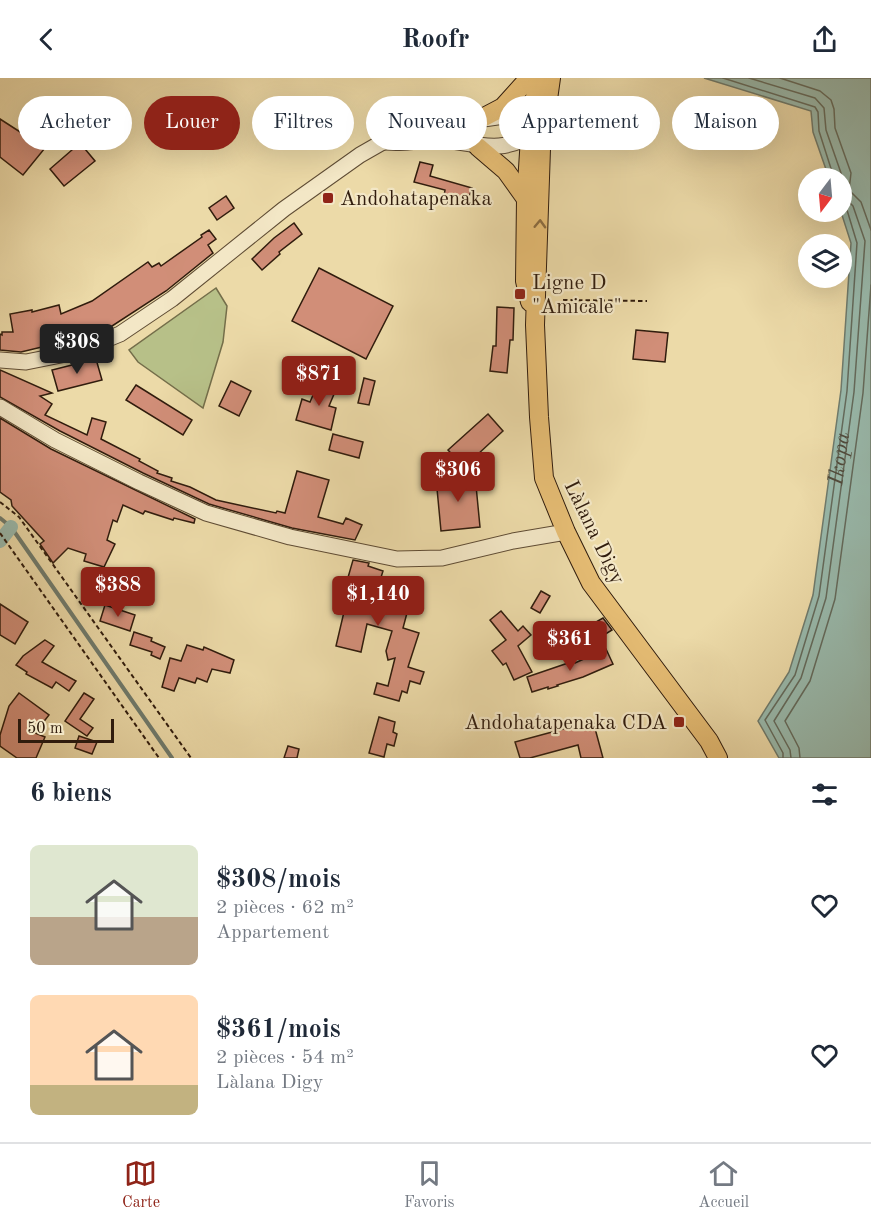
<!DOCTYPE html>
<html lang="fr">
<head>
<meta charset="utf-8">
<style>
	:root { --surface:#fff; --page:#f2f2f3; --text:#1f2937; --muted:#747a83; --line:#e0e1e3; --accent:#8f2418 }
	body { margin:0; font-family:"Old Standard TT",serif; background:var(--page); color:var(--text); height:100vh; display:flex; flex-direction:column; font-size:22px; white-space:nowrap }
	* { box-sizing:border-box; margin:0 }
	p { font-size:20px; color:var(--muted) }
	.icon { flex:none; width:33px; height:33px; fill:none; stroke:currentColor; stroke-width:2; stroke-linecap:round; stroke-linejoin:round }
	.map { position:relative; height:680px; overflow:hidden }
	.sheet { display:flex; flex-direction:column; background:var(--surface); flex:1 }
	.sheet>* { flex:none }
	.top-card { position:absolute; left:18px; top:18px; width:836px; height:54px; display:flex; gap:12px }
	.needle { width:39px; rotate:196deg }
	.buttons { position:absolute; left:798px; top:90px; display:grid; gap:12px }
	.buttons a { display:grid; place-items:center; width:54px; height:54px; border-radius:50%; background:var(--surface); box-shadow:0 6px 24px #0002; font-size:30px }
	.scale { position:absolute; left:18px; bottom:15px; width:96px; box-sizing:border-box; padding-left:6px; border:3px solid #301c0d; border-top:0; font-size:16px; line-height:21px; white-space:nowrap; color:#301c0d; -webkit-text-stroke:4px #f3e7c6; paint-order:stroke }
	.price { position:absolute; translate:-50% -51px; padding:0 14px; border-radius:6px; background:var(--accent); color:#fff; font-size:20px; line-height:39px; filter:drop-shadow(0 2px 3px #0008) }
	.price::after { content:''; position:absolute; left:50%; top:36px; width:18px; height:14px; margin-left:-9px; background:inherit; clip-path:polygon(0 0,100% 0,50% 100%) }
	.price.active { background:#222; color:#fff }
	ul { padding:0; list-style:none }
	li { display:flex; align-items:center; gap:18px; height:150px; padding:0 30px }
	li span { display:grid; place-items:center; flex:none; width:168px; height:120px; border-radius:9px; color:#555 }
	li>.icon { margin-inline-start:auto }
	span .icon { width:72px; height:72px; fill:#fffc; stroke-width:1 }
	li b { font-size:26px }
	h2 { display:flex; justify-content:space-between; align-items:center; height:72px; padding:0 30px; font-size:26px }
	.tag { padding:0 21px; border-radius:27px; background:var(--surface); box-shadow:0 6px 24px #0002; font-size:21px; line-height:54px }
	.tag.active { background:var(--accent); color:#fff }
	header { display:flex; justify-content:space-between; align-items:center; height:78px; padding:0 30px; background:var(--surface); font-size:27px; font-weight:700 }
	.tabs { display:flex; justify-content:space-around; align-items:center; height:84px; border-top:2px solid var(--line); background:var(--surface); font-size:16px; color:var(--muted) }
	.tabs a { display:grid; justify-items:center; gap:3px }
	.tabs .active { color:var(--accent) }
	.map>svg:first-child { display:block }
</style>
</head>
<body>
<header><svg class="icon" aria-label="back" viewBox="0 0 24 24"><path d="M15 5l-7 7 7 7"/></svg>Roofr<svg class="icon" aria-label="share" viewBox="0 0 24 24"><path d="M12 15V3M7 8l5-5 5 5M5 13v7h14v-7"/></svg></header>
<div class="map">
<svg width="871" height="680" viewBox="0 0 871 680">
	<rect width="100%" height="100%" fill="#ecdaa8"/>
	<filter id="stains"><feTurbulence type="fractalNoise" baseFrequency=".00333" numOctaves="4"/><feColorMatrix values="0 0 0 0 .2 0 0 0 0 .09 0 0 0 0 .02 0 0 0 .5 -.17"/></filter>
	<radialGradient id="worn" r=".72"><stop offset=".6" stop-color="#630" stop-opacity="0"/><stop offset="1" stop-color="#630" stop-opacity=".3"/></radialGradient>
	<polygon fill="#b7c088" stroke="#746e4a" stroke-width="1.5" points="216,210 227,228 223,264 203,330 138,284 129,272"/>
	<polygon fill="#99baad" stroke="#6f7b6d" stroke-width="1.5" points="704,0 871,0 871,680 779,680 758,643 789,594 813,517 841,312 851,165 841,134 842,100 829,100 813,54 811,33"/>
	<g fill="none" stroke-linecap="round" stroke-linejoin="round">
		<g stroke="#646b5d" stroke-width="1.5">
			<polyline points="723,0 815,29 818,34 819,53 834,100"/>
			<polyline points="749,0 815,20 824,30 826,52 841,95 842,103"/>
			<polyline points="780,0 820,13 831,22 834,31 835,50 851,95 849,112 861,124 871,152"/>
			<path id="s1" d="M783 680V675L765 642 795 597 819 518 847 313 857 165 847 132 842 128"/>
			<polyline points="791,680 790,672 774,643 801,600 826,520 854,314 865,163 853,128 848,123 842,120"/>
			<polyline points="800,680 799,670 785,643 810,603 835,521 863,315 871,207"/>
		</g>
		<polyline stroke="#6f7b6d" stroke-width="4" points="0,440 11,449 172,680"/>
		<polyline stroke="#99baad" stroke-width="14" points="0,463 11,449"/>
	</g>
	<g fill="#d18e78" stroke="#301c0d" stroke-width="1.5">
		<polygon points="0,41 45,70 23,97 0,79"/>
		<polygon points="80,65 95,83 64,108 50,91"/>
		<polygon points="420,84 433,87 430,98 472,110 467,125 444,118 445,112 414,104"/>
		<polygon points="226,118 234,130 217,142 209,130"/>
		<polygon points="294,145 302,156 279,174 280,176 262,192 252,181 274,160"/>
		<polygon points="209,152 216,161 208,167 213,175 166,213 109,250 92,257 21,274 0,272 0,256 2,257 2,254 13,254 10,236 32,232 32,234 59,227 61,236 92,223 148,184 152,189 159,185 161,188 202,159 201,157"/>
		<polygon points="319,190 393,228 366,281 292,243"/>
		<polygon points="497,229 514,230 513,262 510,262 507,295 490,293 493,268 496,268"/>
		<polygon points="636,252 668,255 665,284 633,281"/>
		<polygon points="96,281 102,302 58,313 52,292"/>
		<polygon points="0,292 52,315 40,318 52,326 45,337 87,357 92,340 106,344 101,361 140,381 139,383 158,393 157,395 172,400 171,403 190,409 216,422 276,435 277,433 285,435 297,393 329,402 318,439 343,446 346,440 362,447 355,462 292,450 209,426 143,395 60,353 0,319"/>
		<polygon points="364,300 375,303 369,327 358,325"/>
		<polygon points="320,301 337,309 329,328 336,330 331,352 296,342 302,321 310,324"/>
		<polygon points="231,303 251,313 239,338 219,328"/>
		<polygon points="136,307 192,342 183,357 126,322"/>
		<polygon points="488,336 503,353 464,389 448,372"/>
		<polygon points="0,340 51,371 195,441 194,445 174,440 173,442 145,433 143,436 123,427 117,444 113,442 107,462 115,466 104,489 84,483 86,476 68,470 53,485 40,466 44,463 12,428 11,422 0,414"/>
		<polygon points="333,356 363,364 359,380 329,372"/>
		<polygon points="475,397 480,449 441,453 436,400"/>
		<polygon points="353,482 369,485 368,488 383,493 378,509 397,515 391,531 407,535 403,550 419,555 408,589 424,594 420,606 410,603 407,615 402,613 399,623 374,616 377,605 388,608 395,580 388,582 386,573 392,553 367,546 361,574 336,568 351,504 347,503"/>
		<polygon points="541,513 550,518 540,535 531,530"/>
		<polygon points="0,526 28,544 15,566 0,557"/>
		<polygon points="105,527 135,537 130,553 100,543"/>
		<polygon points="501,533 518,553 523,548 531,557 518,568 532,594 514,602 506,585 503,587 492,573 506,562 490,542"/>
		<polygon points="603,540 612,552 604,557 596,544"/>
		<polygon points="134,554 152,560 151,563 165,569 160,581 151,577 152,574 130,567"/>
		<polygon points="45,562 54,568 42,584 76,603 69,613 56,604 52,610 26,596 27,594 16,587 23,578"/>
		<polygon points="187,567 203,572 204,569 234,582 230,595 212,591 207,604 197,600 195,605 179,600 174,613 162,609 170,580 181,583"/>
		<polygon points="606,571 613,586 583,599 557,607 558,608 548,611 548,609 532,614 527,599 574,583 575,585"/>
		<polygon points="19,615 49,637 35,655 45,659 36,680 17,680 0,668 0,657 9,628"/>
		<polygon points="84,615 94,621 80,641 93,650 87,658 65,643"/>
		<polygon points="379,639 395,644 393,654 397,656 394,668 387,666 384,679 369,675"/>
		<polygon points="593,643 603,680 581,680 578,667 530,680 520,680 515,664"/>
		<polygon points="79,658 97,664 92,676 75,670"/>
		<polygon points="288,668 299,671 297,680 284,680"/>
	</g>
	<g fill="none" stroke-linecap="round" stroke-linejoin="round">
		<g stroke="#5f4c34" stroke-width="17">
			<g id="minor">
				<path d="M384 64C392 64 400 65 408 64 416 64 423 61 431 61 468 62 502 81 535 53"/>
				<polyline points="0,282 26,284 76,274 120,256 172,221 284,131 360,77 402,53 504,38 518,43 533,62"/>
				<polyline points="0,329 55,362 139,404 206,435 290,459 397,481 442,480 513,463 566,454"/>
			</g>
		</g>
		<g stroke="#301c0d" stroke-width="20">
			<g id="major">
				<polyline points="551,0 541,71 535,247 539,339 544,400 566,454 591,505 709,663 718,680"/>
				<polyline points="484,39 503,29 529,0"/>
				<polyline points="478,69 506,93 526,121"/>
				<polyline points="530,224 525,203 526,121 531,44 538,0"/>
			</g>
		</g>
		<g stroke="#301c0d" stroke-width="2" stroke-dasharray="4.5 3" stroke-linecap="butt">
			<polyline points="563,222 647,223"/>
			<polyline points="0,424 19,439 191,680"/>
			<polyline points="0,455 159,680"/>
		</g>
		<use href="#minor" stroke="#f3e7c6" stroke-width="15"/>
		<use href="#major" stroke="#e6bd74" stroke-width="18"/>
	</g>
	<defs><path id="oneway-chevron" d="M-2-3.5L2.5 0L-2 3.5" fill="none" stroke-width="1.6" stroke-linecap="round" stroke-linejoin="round" transform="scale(1.5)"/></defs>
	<use stroke="#8b6c40" href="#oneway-chevron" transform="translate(540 146) rotate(-88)"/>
	<g fill="#8f2418" stroke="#f3e7c6" stroke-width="2">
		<rect x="322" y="114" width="12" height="12" rx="3"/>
		<rect x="514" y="210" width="12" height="12" rx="3"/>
		<rect x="673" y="638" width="12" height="12" rx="3"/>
	</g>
	<g text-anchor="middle" stroke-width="4.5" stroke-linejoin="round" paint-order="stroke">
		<g font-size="21" fill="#301c0d" stroke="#f3e7c6" text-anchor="start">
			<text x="340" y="127">Andohatapenaka</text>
			<text x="532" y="211">Ligne D<tspan x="532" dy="24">"Amicale"</tspan></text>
			<text x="667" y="651" text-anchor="end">Andohatapenaka CDA</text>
		</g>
		<g font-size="21" fill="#301c0d" stroke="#f3e7c6">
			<text transform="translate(595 454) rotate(64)" y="7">Làlana Digy</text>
		</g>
		<g font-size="22" font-style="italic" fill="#504b3d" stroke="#f3e7c6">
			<text dy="8" stroke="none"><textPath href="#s1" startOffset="318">Ikopa</textPath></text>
		</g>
	</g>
	<rect width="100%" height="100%" filter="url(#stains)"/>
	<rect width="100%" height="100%" fill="url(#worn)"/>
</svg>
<div class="buttons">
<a><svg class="needle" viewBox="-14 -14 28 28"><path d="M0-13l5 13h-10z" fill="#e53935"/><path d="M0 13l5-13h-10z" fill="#747a83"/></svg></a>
<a><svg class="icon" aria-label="layers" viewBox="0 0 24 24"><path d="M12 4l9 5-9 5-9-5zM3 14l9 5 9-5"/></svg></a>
</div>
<div class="scale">50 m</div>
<b class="price active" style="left:77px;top:297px">$308</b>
<b class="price" style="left:319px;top:329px">$871</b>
<b class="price" style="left:458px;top:425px">$306</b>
<b class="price" style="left:118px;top:540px">$388</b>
<b class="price" style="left:378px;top:549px">$1,140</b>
<b class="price" style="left:570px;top:594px">$361</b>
<div class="top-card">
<a class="tag">Acheter</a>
<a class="tag active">Louer</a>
<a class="tag">Filtres</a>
<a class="tag">Nouveau</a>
<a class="tag">Appartement</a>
<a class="tag">Maison</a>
</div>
</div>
<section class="sheet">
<h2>6 biens<svg class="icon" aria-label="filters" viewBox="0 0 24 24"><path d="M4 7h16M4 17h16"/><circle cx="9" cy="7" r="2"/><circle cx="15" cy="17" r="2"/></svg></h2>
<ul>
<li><span style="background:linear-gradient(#dfe7d0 60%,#b9a48a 0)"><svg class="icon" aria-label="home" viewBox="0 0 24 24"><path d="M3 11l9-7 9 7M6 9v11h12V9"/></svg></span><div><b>$308/mois</b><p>2 pièces · 62 m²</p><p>Appartement</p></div><svg class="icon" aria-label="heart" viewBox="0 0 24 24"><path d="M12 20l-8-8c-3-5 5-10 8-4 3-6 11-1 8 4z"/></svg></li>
<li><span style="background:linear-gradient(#ffd9b3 75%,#c2b280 0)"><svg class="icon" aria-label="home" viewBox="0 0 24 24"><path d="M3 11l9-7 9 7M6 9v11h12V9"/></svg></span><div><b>$361/mois</b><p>2 pièces · 54 m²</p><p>Làlana Digy</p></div><svg class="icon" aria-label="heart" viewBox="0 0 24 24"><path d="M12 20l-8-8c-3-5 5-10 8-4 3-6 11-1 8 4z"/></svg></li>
</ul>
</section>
<nav class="tabs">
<a class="active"><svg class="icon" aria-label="map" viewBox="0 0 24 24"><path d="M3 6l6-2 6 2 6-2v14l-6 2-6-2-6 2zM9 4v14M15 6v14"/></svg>Carte</a>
<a><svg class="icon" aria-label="saved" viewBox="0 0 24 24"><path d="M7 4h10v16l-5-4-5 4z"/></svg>Favoris</a>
<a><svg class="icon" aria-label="home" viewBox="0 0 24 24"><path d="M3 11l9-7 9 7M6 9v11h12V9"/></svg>Accueil</a>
</nav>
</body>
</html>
